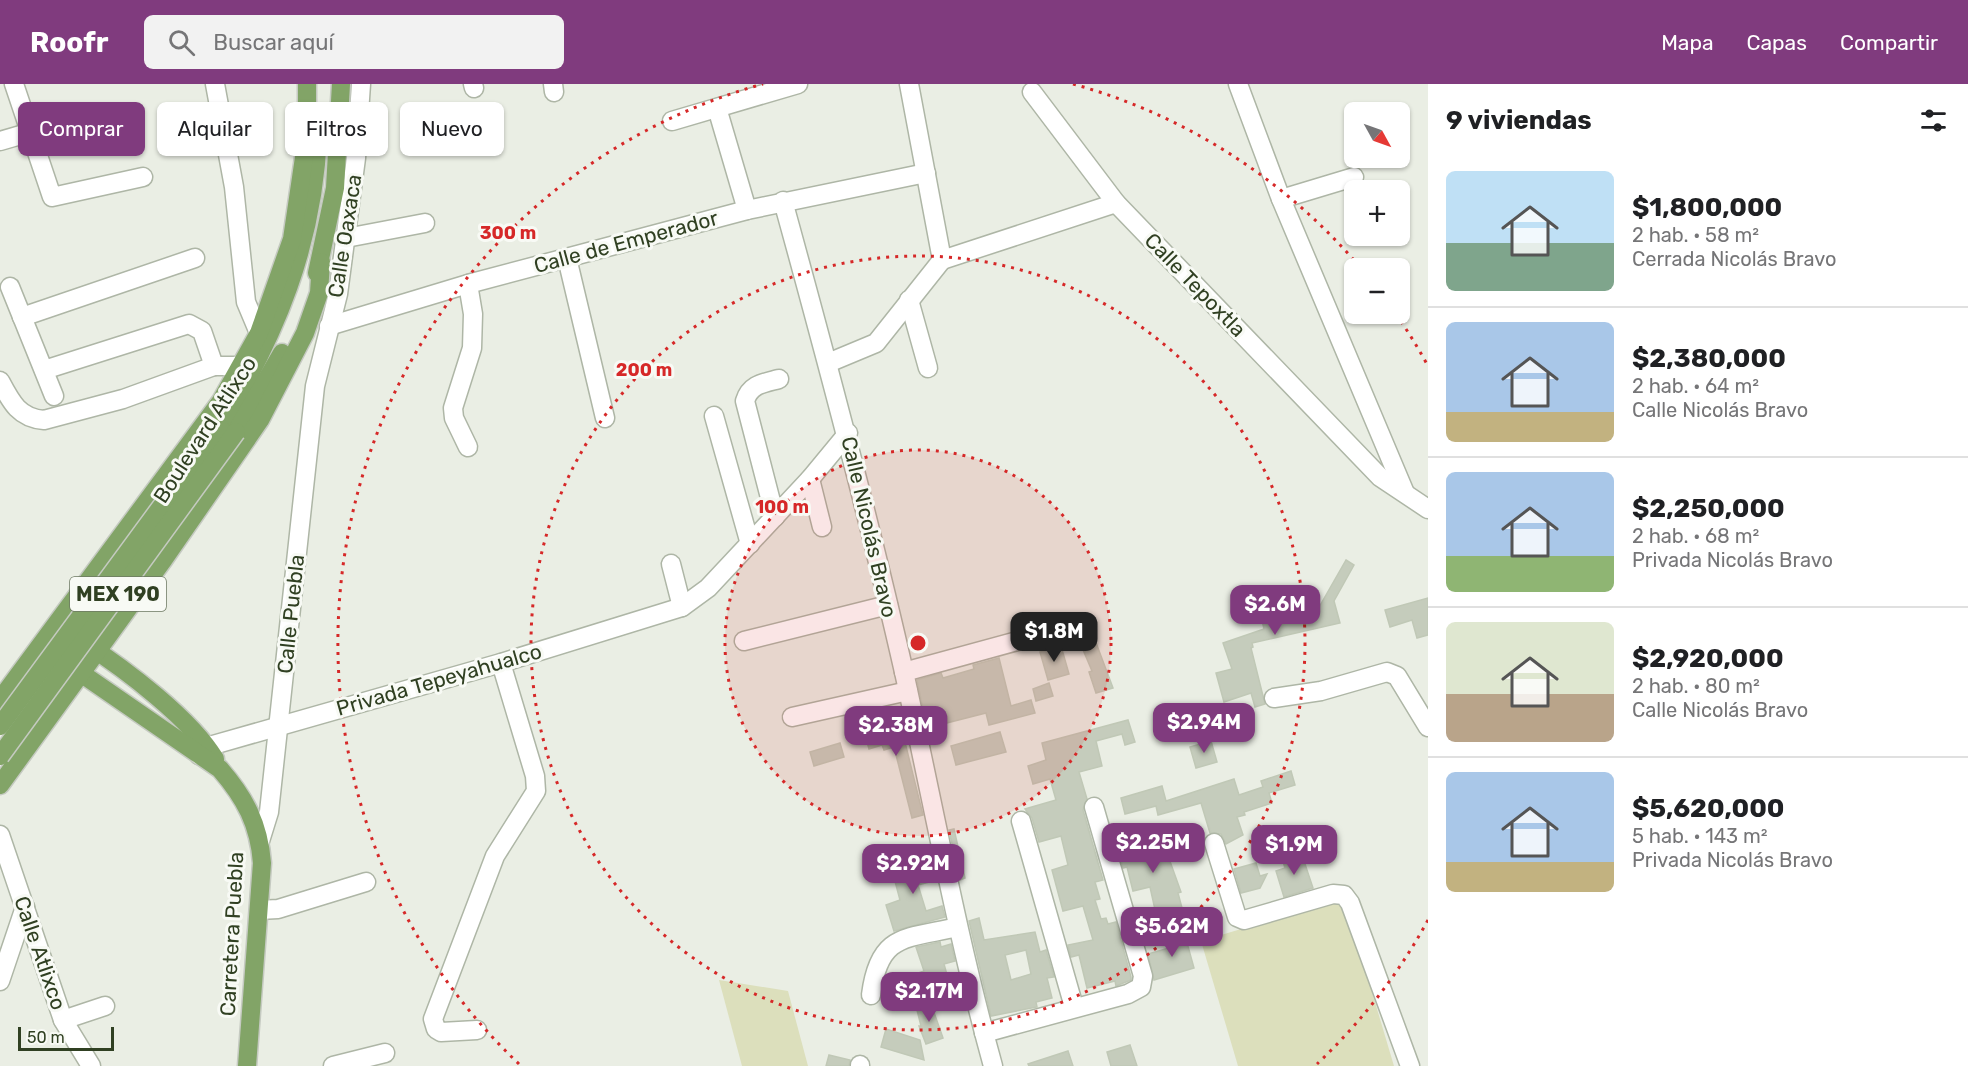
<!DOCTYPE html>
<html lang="es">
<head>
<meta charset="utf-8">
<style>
	:root { --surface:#fff; --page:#f2f2f2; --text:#202124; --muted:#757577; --line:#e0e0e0; --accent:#803b7e }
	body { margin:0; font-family:Rubik,sans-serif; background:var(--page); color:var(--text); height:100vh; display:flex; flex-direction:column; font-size:22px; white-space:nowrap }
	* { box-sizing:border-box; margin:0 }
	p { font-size:20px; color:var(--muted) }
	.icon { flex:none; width:33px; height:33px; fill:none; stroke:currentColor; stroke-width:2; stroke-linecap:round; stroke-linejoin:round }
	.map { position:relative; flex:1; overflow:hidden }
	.sheet { display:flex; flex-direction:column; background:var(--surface); width:540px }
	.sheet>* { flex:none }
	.top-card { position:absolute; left:18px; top:18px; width:570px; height:54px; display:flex; gap:12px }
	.needle { width:39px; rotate:130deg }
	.buttons { position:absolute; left:1344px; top:18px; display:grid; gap:12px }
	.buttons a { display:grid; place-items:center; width:66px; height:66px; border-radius:9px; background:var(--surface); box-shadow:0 2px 4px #0004; font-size:30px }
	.scale { position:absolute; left:18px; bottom:15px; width:96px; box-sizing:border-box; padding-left:6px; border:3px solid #304022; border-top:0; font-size:16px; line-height:21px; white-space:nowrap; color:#304022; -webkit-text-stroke:4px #f8faf5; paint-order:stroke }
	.price { position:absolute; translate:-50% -51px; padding:0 14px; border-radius:12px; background:var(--accent); color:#fff; font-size:20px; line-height:39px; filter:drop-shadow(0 2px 3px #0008) }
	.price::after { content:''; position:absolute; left:50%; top:36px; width:18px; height:14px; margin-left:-9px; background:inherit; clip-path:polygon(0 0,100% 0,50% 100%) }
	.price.active { background:#222; color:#fff }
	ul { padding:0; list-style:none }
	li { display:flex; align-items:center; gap:18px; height:150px; padding:0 18px }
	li+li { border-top:2px solid var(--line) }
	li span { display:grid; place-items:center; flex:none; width:168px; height:120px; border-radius:9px; color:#555 }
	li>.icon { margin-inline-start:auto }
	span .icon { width:72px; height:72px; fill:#fffc; stroke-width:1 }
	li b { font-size:26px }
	h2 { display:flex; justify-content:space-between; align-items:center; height:72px; padding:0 18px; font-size:26px }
	.tag { padding:0 21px; border-radius:9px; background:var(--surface); box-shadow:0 2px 4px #0004; font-size:21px; line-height:54px }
	.tag.active { background:var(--accent); color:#fff }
	header { display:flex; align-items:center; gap:36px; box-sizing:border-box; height:84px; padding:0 30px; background:var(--accent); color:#fff }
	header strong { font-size:28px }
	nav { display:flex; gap:33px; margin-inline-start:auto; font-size:21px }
	.search { width:420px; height:54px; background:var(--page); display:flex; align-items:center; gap:15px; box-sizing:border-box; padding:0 21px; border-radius:9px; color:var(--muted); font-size:22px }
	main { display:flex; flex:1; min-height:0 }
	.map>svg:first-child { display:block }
</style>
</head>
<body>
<header>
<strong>Roofr</strong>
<div class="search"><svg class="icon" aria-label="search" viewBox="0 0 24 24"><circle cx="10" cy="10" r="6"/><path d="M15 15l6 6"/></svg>Buscar aquí</div>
<nav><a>Mapa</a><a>Capas</a><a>Compartir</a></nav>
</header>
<main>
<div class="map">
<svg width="1428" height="982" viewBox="0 0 1428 982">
	<rect width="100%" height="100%" fill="#eaeee4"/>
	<g fill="#dcdfbc">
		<polygon points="1344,814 1394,982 1238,982 1201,857"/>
		<polygon points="719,896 788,907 808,982 742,982"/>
	</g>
	<g fill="#c5ccbc" stroke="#c0c8b6" stroke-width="1.5" fill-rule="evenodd">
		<polygon points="1346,476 1354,481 1334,517 1340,539 1252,559 1253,563 1251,564 1265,620 1255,623 1251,609 1224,618 1216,589 1232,585 1223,559 1264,545 1258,518 1301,506 1310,539"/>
		<polygon points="1428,514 1428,551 1417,554 1412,536 1390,543 1385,526"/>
		<polygon points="1092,548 1113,604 1096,609 1089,588 1092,587 1078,554"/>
		<polygon points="1061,562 1069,590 1048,596 1040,568"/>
		<polygon points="999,574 1011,622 1031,616 1035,629 989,641 986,629 927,644 917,596 941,589 943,594 974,585 973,581"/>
		<polygon points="1049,599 1053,612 1036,617 1033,605"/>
		<polygon points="899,634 923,731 912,734 894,663 884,666 882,661 869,665 863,643"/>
		<polygon points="1128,636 1135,658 1125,661 1122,650 1096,657 1102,682 1079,688 1087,715 1083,726 1103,796 1095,798 1100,815 1095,816 1101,835 1106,834 1108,840 1116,838 1131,893 1131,896 1116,902 1115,897 1087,904 1079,871 1071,873 1068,861 1093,856 1083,822 1063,827 1052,786 1068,781 1061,752 1039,758 1032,734 1025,725 1056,716 1050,695 1033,700 1028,682 1046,676 1042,659"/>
		<polygon points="1000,648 1006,668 956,681 951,662"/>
		<polygon points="1211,657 1217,678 1196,684 1190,663"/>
		<polygon points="840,659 844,673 814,682 810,668"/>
		<polygon points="1291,687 1295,701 1269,709 1272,719 1244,728 1245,731 1237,733 1243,751 1226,760 1221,750 1210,749 1201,719 1158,731 1156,722 1125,730 1121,714 1162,702 1166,717 1234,695 1239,711 1263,703 1261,697"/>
		<polygon points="954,745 965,794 960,796 949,746"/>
		<polygon points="1162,755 1181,808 1178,809 1182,824 1156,830 1150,803 1133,807 1127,783 1123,784 1119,768"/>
		<polygon points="930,766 937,796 918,801 926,827 942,822 945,833 894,847 886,821 900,816 892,786 918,778 923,776 921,768"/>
		<polygon points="1301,768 1313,804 1284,813 1276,787 1285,784 1282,774"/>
		<polygon points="1256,779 1260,792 1267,790 1260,804 1241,809 1234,785"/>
		<path d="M979 834 984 856 1035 848 1040 868 1046 866 1054 893 1047 894 1052 914 1036 918 1037 923 991 932 969 837ZM1026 866 1031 890 1011 896 1005 871Z"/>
		<polygon points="1184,848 1194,884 1154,896 1148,870 1169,864 1166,853"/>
		<polygon points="940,858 941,863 951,860 955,877 944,880 949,898 919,908 917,901 905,904 902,895 924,887 916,863"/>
		<polygon points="930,917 943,954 926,960 919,942 921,942 916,922"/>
		<polygon points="886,945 920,956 924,976 881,963"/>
		<polygon points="1130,961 1137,982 1111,982 1107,968"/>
		<polygon points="1068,967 1073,982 1029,982 1028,980"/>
		<polygon points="829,971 850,976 849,982 826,982"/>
	</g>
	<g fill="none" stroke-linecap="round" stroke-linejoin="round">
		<g stroke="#aeb6a6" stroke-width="21">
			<g id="minor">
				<polyline points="14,0 52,113 143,93"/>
				<polyline points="215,0 234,103 246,218 259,249"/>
				<polyline points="473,0 474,4"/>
				<polyline points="553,0 554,8"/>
				<polyline points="909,0 942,176"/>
				<polyline points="1238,0 1281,115 1405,409"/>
				<polyline points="1032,8 1116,119"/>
				<polyline points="717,24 747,126"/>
				<polyline points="672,37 798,0"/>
				<polyline points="0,57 31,48"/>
				<polyline points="1281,115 1354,93"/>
				<path d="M783 117C826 273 868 429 904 588 933 719 957 852 993 982"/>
				<polyline points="346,154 425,139"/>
				<polyline points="567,174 605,334"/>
				<polyline points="942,176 1116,119 1380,393 1428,425"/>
				<polyline points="10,203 54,312"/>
				<polyline points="909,216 928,284"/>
				<polyline points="22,233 195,174"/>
				<polyline points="329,242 468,200 747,126 926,89"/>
				<polyline points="828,279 876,259 942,176"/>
				<polyline points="44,286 189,240 202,247 214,282"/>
				<path d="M0 297C11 318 19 334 44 336L123 315 214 282H241"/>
				<polyline points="714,332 750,460"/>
				<polyline points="468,363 454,334 453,324 472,264 473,230 468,200"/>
				<polyline points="810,395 822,443"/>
				<path d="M775 433 745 317C750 300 764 299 779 295"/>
				<polyline points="671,480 682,523"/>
				<polyline points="744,557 888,521"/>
				<polyline points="904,588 1050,548"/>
				<polyline points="1274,614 1321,607 1387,588 1397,592 1428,643"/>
				<polyline points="792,633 908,607"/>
				<polyline points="199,671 206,663 501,579 682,523 708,504 810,395 848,349"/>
				<polyline points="1021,737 1074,923"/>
				<polyline points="0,751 63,936 91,982"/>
				<polyline points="260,757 269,728 315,302 338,210 356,74 361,0"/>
				<polyline points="1214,759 1237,833 1244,836 1333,810 1344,811 1350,819 1410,982"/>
				<polyline points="259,826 278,825 366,798"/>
				<polyline points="0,897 25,823"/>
				<path d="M871 911C879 849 905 855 958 843"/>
				<polyline points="63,936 105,922"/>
				<polyline points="477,946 441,948 436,945 433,935 495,772 536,707 535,692 501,579"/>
				<polyline points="984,949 1128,910 1141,903 1143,892 1094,723"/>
				<polyline points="860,981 860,982"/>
				<polyline points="333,982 385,969"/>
			</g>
		</g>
		<g stroke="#c5cac1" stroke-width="21">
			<g id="major">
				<polyline points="317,189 335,104 341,0"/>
				<path d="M220 343C276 251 314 159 318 50"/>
				<polyline points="236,348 282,269"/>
				<path d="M86 560C125 585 191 635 215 675"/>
				<path d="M72 583 220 685C245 714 259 740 262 779L247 982"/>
				<polyline points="0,616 221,317 259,249 292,155 307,53 307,0"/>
				<polyline points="0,701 164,475 260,336 305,249 319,209 321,178"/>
			</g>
		</g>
		<use href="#minor" stroke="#fff" stroke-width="18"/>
		<use href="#major" stroke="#82a467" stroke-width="18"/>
		<g stroke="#c5cac1" stroke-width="21" stroke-linecap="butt">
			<g id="major-bridge">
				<polyline points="0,642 220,343"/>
				<polyline points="0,672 236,348"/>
			</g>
		</g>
		<use href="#major-bridge" stroke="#82a467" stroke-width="18"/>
	</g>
	<circle cx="918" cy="559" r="193" fill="#d62828" fill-opacity=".12"/>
	<g fill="none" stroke="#d62828" stroke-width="3" stroke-dasharray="3 6">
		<circle cx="918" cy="559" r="193"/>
		<circle cx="918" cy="559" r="387"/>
		<path d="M1428 836A580 580 0 0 1 1317 980M519 980A580 580 0 0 1 763 0M1073 0A580 580 0 0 1 1359 182M1396 230A580 580 0 0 1 1428 282"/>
	</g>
	<g text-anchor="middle" stroke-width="6" stroke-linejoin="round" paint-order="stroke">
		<rect fill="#f8faf5" stroke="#6c7861" stroke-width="1.5" x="70" y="493" width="96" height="34" rx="4.5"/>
		<g font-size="20" font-weight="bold" fill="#304022">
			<text x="118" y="517">MEX 190</text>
		</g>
		<g font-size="21" fill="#304022" stroke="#f8faf5">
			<text transform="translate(345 152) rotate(-81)" y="7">Calle Oaxaca</text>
			<text transform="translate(626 158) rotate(-15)" y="7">Calle de Emperador</text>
			<text transform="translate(1195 201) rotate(46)" y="7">Calle Tepoxtla</text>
			<text transform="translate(205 346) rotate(-57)" y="7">Boulevard Atlixco</text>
			<text transform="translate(869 443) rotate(77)" y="7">Calle Nicolás Bravo</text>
			<text transform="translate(291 530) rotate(-84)" y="7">Calle Puebla</text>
			<text transform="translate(439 596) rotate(-16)" y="7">Privada Tepeyahualco</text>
			<text transform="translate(232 850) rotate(-87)" y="7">Carretera Puebla</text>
			<text transform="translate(40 869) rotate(71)" y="7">Calle Atlixco</text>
		</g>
	</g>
	<circle cx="918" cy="559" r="9" fill="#d62828" stroke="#f8faf5" stroke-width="3"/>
	<g font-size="18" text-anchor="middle" font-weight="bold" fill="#d62828" stroke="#f8faf5" stroke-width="6" stroke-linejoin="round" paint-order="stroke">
		<text x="508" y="155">300 m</text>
		<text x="644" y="292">200 m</text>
		<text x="782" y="429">100 m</text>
	</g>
</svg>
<div class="buttons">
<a><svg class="needle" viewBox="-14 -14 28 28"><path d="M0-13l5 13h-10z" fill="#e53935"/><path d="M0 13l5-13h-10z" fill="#757577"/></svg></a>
<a>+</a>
<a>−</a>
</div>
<div class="scale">50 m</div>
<b class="price" style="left:1275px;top:552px">$2.6M</b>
<b class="price active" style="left:1054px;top:579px">$1.8M</b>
<b class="price" style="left:1204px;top:670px">$2.94M</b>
<b class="price" style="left:896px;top:673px">$2.38M</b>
<b class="price" style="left:1153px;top:790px">$2.25M</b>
<b class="price" style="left:1294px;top:792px">$1.9M</b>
<b class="price" style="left:913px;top:811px">$2.92M</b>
<b class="price" style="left:1172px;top:874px">$5.62M</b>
<b class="price" style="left:929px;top:939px">$2.17M</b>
<div class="top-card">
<a class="tag active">Comprar</a>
<a class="tag">Alquilar</a>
<a class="tag">Filtros</a>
<a class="tag">Nuevo</a>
</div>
</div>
<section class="sheet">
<h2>9 viviendas<svg class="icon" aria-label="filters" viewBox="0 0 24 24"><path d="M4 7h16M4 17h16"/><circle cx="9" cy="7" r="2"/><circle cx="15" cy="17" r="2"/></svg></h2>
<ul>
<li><span style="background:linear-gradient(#bfe0f5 60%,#7fa58c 0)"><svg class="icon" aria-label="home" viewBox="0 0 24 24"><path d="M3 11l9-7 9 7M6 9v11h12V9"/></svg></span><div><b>$1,800,000</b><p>2 hab. · 58 m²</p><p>Cerrada Nicolás Bravo</p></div></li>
<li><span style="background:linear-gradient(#a9c7e8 75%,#c2b280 0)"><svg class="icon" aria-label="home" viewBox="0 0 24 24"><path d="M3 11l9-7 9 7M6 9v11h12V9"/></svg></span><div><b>$2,380,000</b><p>2 hab. · 64 m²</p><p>Calle Nicolás Bravo</p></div></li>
<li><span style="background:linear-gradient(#a9c7e8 70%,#8fb573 0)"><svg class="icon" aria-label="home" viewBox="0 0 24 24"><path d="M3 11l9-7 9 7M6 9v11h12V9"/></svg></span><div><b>$2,250,000</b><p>2 hab. · 68 m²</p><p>Privada Nicolás Bravo</p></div></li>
<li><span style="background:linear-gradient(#dfe7d0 60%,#b9a48a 0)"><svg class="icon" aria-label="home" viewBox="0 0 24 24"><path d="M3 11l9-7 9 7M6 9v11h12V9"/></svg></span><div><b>$2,920,000</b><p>2 hab. · 80 m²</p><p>Calle Nicolás Bravo</p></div></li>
<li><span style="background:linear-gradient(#a9c7e8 75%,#c2b280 0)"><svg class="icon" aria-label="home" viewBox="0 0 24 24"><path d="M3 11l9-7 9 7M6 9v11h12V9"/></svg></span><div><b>$5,620,000</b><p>5 hab. · 143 m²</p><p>Privada Nicolás Bravo</p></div></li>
</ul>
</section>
</main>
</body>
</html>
